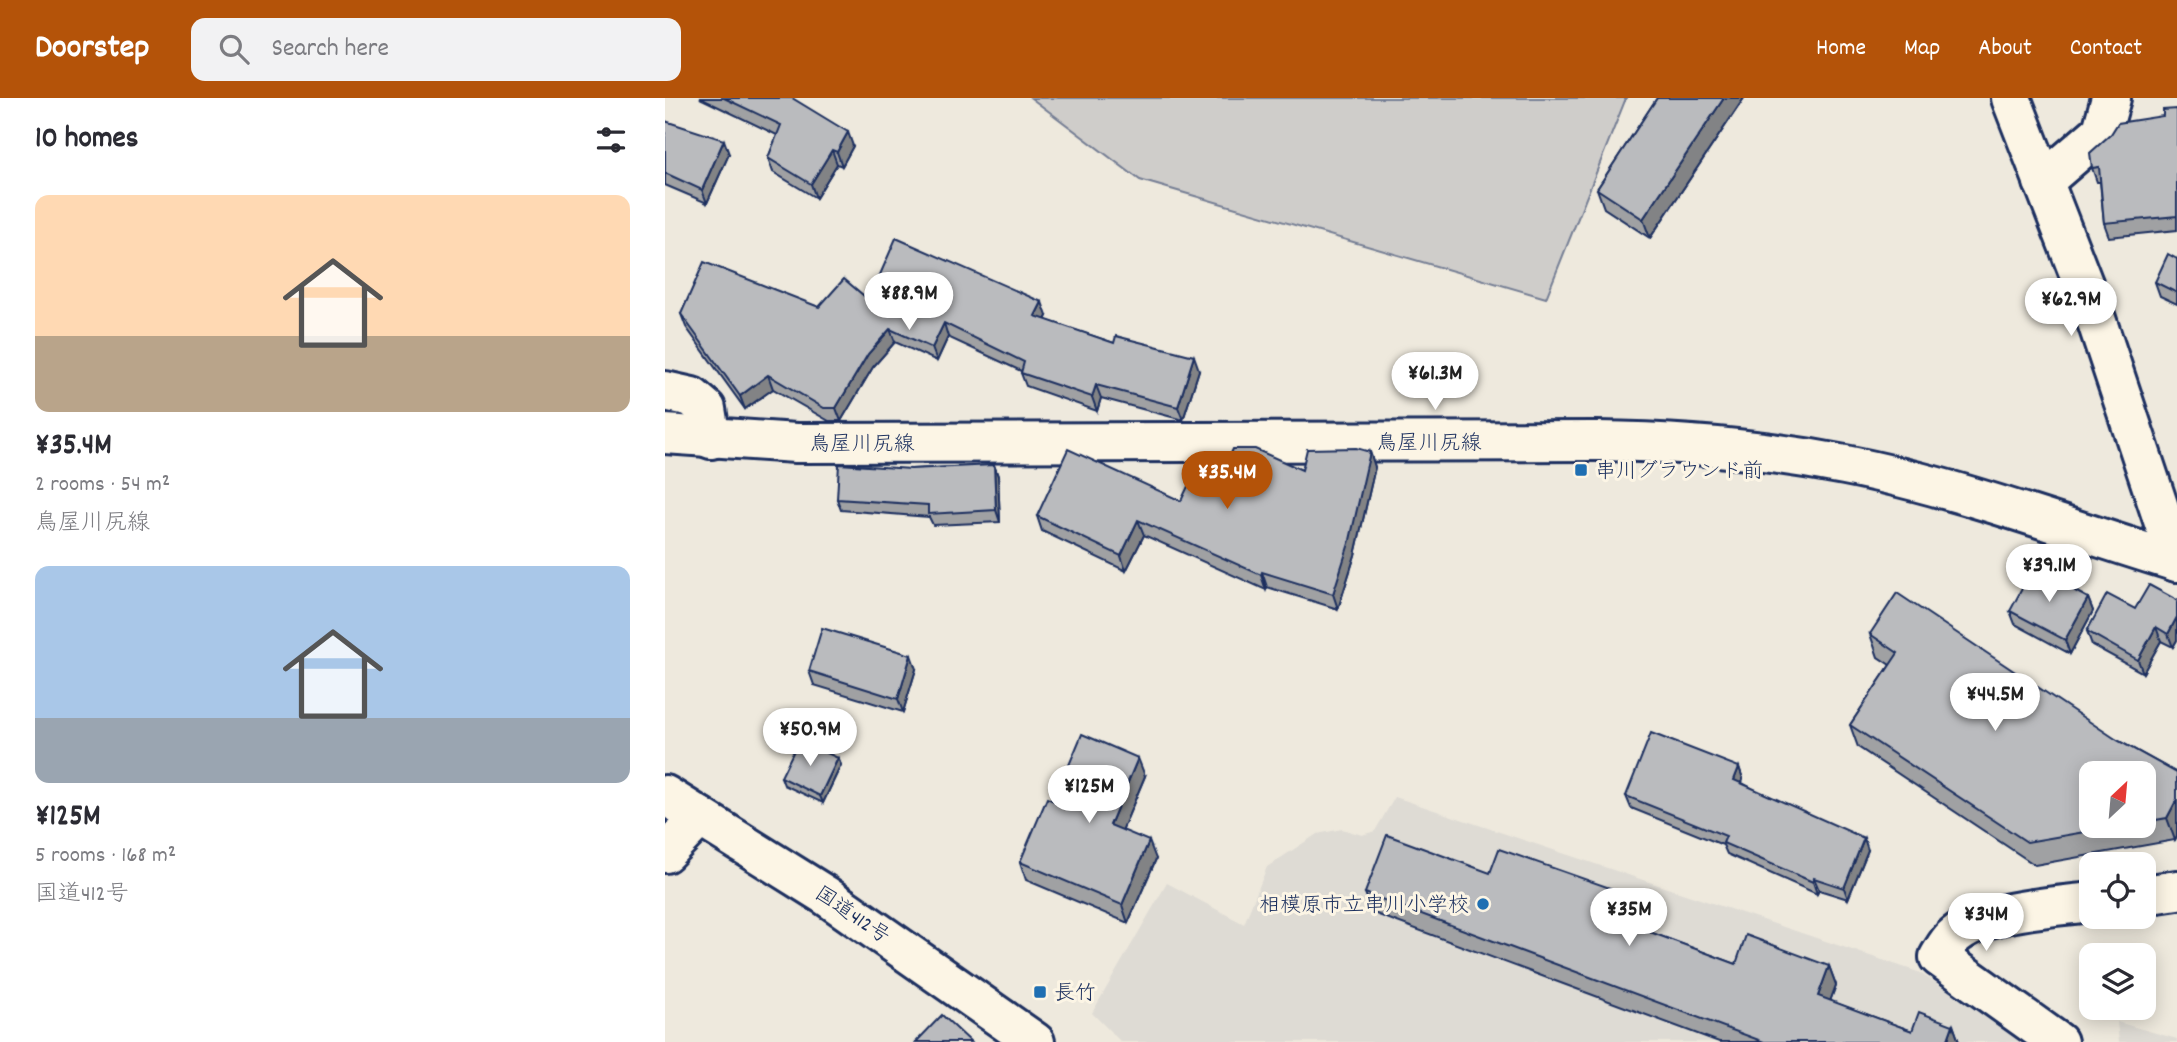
<!DOCTYPE html>
<html lang="en">
<head>
<meta charset="utf-8">
<style>
	:root { --surface:#fff; --page:#f2f2f3; --text:#2b2b33; --muted:#7c7c81; --accent:#b45309 }
	body { margin:0; font-family:Dekko,"Klee One",sans-serif; background:var(--page); color:var(--text); height:100vh; display:flex; flex-direction:column; font-size:26px; white-space:nowrap }
	* { box-sizing:border-box; margin:0 }
	p { font-size:23px; color:var(--muted) }
	.icon { flex:none; width:38px; height:38px; fill:none; stroke:currentColor; stroke-width:2; stroke-linecap:round; stroke-linejoin:round }
	.map { position:relative; flex:1; overflow:hidden }
	.drawer { display:flex; flex-direction:column; background:var(--surface); width:665px }
	.drawer>* { flex:none }
	.needle { width:46px; rotate:26deg }
	.tools { position:absolute; left:1414px; top:663px; display:grid; gap:14px }
	.tools a { display:grid; place-items:center; width:77px; height:77px; border-radius:14px; background:var(--surface); box-shadow:0 4px 18px #0003; font-size:35px }
	.price { position:absolute; translate:-50% -60px; padding:0 16px; border-radius:24px; background:#fff; color:#222; font-size:23px; line-height:46px; filter:drop-shadow(0 2px 4px #0008) }
	.price::after { content:''; position:absolute; left:50%; top:42px; width:21px; height:16px; margin-left:-10px; background:inherit; clip-path:polygon(0 0,100% 0,50% 100%) }
	.price.on { background:var(--accent); color:#fff }
	ul { padding:0; list-style:none }
	li { display:grid; align-content:center; gap:14px; height:371px; padding:0 35px }
	li span { display:grid; place-items:center; height:217px; border-radius:14px; color:#555 }
	li>.icon { margin-inline-start:auto }
	span .icon { width:126px; height:126px; fill:#fffc; stroke-width:1 }
	li b { font-size:30px }
	h2 { display:flex; justify-content:space-between; align-items:center; height:84px; padding:0 35px; font-size:30px }
	header { display:flex; align-items:center; gap:42px; box-sizing:border-box; height:98px; padding:0 35px; background:var(--accent); color:#fff }
	header strong { font-size:33px }
	nav { display:flex; gap:38px; margin-inline-start:auto; font-size:24px }
	.search { width:490px; height:63px; background:var(--page); display:flex; align-items:center; gap:18px; box-sizing:border-box; padding:0 24px; border-radius:14px; color:var(--muted); font-size:26px }
	main { display:flex; flex:1; min-height:0 }
	.map>svg:first-child { display:block }
</style>
</head>
<body>
<header>
<strong>Doorstep</strong>
<div class="search"><svg class="icon" aria-label="search" viewBox="0 0 24 24"><circle cx="10" cy="10" r="6"/><path d="M15 15l6 6"/></svg>Search here</div>
<nav><a>Home</a><a>Map</a><a>About</a><a>Contact</a></nav>
</header>
<main>
<section class="drawer">
<h2>10 homes<svg class="icon" aria-label="filters" viewBox="0 0 24 24"><path d="M4 7h16M4 17h16"/><circle cx="9" cy="7" r="2"/><circle cx="15" cy="17" r="2"/></svg></h2>
<ul>
<li><span style="background:linear-gradient(#ffd9b3 65%,#b9a48a 0)"><svg class="icon" aria-label="home" viewBox="0 0 24 24"><path d="M3 11l9-7 9 7M6 9v11h12V9"/></svg></span><div><b>¥35.4M</b><p>2 rooms · 54 m²</p><p>鳥屋川尻線</p></div></li>
<li><span style="background:linear-gradient(#a9c7e8 70%,#9aa5b1 0)"><svg class="icon" aria-label="home" viewBox="0 0 24 24"><path d="M3 11l9-7 9 7M6 9v11h12V9"/></svg></span><div><b>¥125M</b><p>5 rooms · 168 m²</p><p>国道412号</p></div></li>
</ul>
</section>
<div class="map">
<svg width="1512" height="944" viewBox="0 0 1512 944">
	<rect width="100%" height="100%" fill="#eee9dd"/>
	<filter id="ink" filterUnits="userSpaceOnUse"><feTurbulence type="fractalNoise" baseFrequency=".0143" numOctaves="2"/><feDisplacementMap in="SourceGraphic" scale="14" xChannelSelector="R" yChannelSelector="G"/><feConvolveMatrix kernelMatrix="1 2 1 2 8 2 1 2 1" color-interpolation-filters="sRGB"/></filter>
	<g filter="url(#ink)">
		<g fill="#dedbd4">
			<polygon points="730,699 1253,874 1366,944 456,944 427,915 502,785 579,826 602,769 652,736 677,731 697,737 710,733"/>
			<polygon points="1452,924 1512,941 1512,944 1454,944"/>
		</g>
		<polygon fill="#cfcdca" stroke="#757e94" stroke-width="2" points="366,0 961,0 881,200 475,82"/>
		<g fill="none" stroke-linecap="round" stroke-linejoin="round">
			<g stroke="#1b2f5e" stroke-width="44">
				<g id="minor">
					<polyline points="1346,0 1426,206 1512,464"/>
					<polyline points="1378,84 1437,33 1446,0"/>
					<polyline points="0,293 27,299 41,311 46,341"/>
					<polyline points="0,755 35,719"/>
					<polyline points="1479,797 1512,792"/>
					<path d="M1393 944 1274 859C1278 853 1282 845 1287 840 1315 812 1388 809 1426 804"/>
				</g>
			</g>
			<g stroke="#1b2f5e" stroke-width="44">
				<path id="major" d="M0 336 131 345 932 343C1016 344 1098 351 1180 367 1293 389 1403 431 1512 464"/>
			</g>
			<g stroke="#1b2f5e" stroke-width="44">
				<polyline id="highway" points="0,697 160,797 370,944"/>
			</g>
			<use href="#minor" stroke="#fcf5e5" stroke-width="38"/>
			<use href="#major" stroke="#fcf5e5" stroke-width="38"/>
			<use href="#highway" stroke="#fcf5e5" stroke-width="38"/>
		</g>
		<g fill="#a0a1a3" stroke="#1b2f5e" stroke-width="2" fill-rule="evenodd">
			<polygon points="35,0 127,0 188,48 177,68 172,66 151,100 108,74 103,60 112,37"/>
			<polygon points="992,0 1079,0 985,140 939,110 932,91"/>
			<polygon points="1512,11 1512,132 1444,139 1439,125 1435,84 1432,84 1427,70"/>
			<polygon points="0,23 64,56 42,105 0,87"/>
			<polygon points="1512,161 1512,206 1495,198 1490,184"/>
			<polygon points="204,202 382,218 380,222 449,245 534,272 518,322 436,300 432,313 361,288 356,275 356,273 283,239 272,263 230,244 208,269 176,323 164,323 108,291 80,311 21,229 16,216 154,209"/>
			<polygon points="705,354 710,369 690,457 673,511 602,489 601,492 479,437 461,473 377,433 372,418 516,403 549,393 637,372"/>
			<polygon points="329,367 333,378 335,424 268,427 264,419 176,412 172,401 246,371"/>
			<polygon points="1423,500 1428,513 1405,556 1350,526 1345,513"/>
			<polygon points="1512,502 1512,542 1508,549 1496,543 1478,575 1427,547 1422,533"/>
			<path d="M1205 536 1452 642 1512 675 1510 742 1370 767 1193 649 1185 627 1225 567 1213 559ZM1479 676V728H1426Z"/>
			<polygon points="251,571 238,614 149,587 144,573"/>
			<polygon points="173,660 176,667 158,705 119,687 116,679"/>
			<polygon points="1074,669 1078,681 1077,685 1203,752 1183,801 1154,792 1152,796 1062,756 1058,747 966,710 961,698"/>
			<polygon points="480,678 457,732 491,761 463,825 361,782 355,764"/>
			<polygon points="825,775 965,797 972,816 968,828 1071,866 1164,868 1171,887 1165,903 1247,933 1288,927 1294,944 1054,944 708,815 700,795"/>
		</g>
		<g fill="#828385" stroke="#1b2f5e" stroke-width="2">
			<polygon points="1059,0 1079,0 985,140 978,121"/>
			<polygon points="183,34 188,48 177,68 172,54"/>
			<polygon points="59,42 64,56 42,105 37,92"/>
			<polygon points="167,52 172,66 151,100 146,86"/>
			<polygon points="377,204 382,218 375,231 370,218"/>
			<polygon points="279,225 283,239 272,263 267,250"/>
			<polygon points="225,231 230,244 208,269 176,323 171,310 203,256"/>
			<polygon points="529,258 534,272 518,322 513,309"/>
			<polygon points="103,277 108,291 80,311 75,298"/>
			<polygon points="431,287 436,300 432,313 427,299"/>
			<polygon points="705,354 710,369 690,457 673,511 668,496"/>
			<polygon points="329,367 333,378 335,424 331,412"/>
			<polygon points="473,422 479,437 461,473 456,458"/>
			<polygon points="597,474 602,489 601,492 596,477"/>
			<polygon points="1423,500 1428,513 1405,556 1400,542"/>
			<polygon points="1512,519 1512,542 1508,549 1503,536"/>
			<polygon points="1491,529 1496,543 1478,575 1473,562"/>
			<polygon points="246,557 251,571 238,614 233,601"/>
			<polygon points="173,660 176,667 158,705 155,698"/>
			<polygon points="473,660 480,678 452,745 445,727"/>
			<polygon points="1074,669 1078,681 1074,693 1069,682"/>
			<polygon points="1512,701 1512,739 1510,742 1502,720"/>
			<polygon points="1199,740 1203,752 1183,801 1179,790"/>
			<polygon points="484,743 491,761 463,825 457,807"/>
			<polygon points="1149,780 1154,792 1152,796 1148,784"/>
			<polygon points="965,797 972,816 962,842 955,823"/>
			<polygon points="1164,868 1171,887 1160,917 1153,898"/>
			<polygon points="1288,927 1294,944 1282,944"/>
		</g>
		<g fill="#babbbe" stroke="#1b2f5e" stroke-width="2">
			<polygon points="59,0 127,0 183,34 172,54 167,52 146,86 103,60 116,27"/>
			<polygon points="992,0 1059,0 978,121 932,91"/>
			<polygon points="1512,11 1512,118 1439,125 1434,69 1427,70 1425,55 1446,36 1453,25 1498,18 1498,12"/>
			<polygon points="0,23 59,42 37,92 0,75"/>
			<polygon points="231,140 377,204 370,218 449,245 451,238 529,258 513,309 431,287 427,299 356,275 359,264 279,225 267,250 225,231 203,256 171,310 159,310 103,277 75,298 16,216 39,164 154,209 179,181 204,202"/>
			<polygon points="1503,156 1512,161 1512,195 1490,184"/>
			<polygon points="691,350 705,354 685,442 668,496 597,474 596,477 473,422 456,458 372,418 403,351 516,403 526,382 549,393 568,351 590,351 637,372 642,351"/>
			<polygon points="174,366 246,371 329,367 331,412 263,416 263,407 172,401"/>
			<polygon points="1368,470 1423,500 1400,542 1345,513"/>
			<polygon points="1484,487 1512,502 1512,519 1503,536 1491,529 1473,562 1422,533 1442,496 1470,511"/>
			<polygon points="1232,495 1452,642 1512,675 1512,701 1502,720 1479,724 1479,676 1426,676 1426,728 1454,728 1362,744 1185,627 1233,555 1205,536"/>
			<polygon points="157,530 246,557 233,601 144,573"/>
			<polygon points="986,635 1074,669 1069,682 1199,740 1179,790 1149,780 1148,784 1058,745 1061,738 961,698"/>
			<polygon points="417,636 473,660 445,727 484,743 457,807 355,764 382,700 389,703"/>
			<polygon points="134,642 173,660 155,698 116,679"/>
			<polygon points="722,737 825,775 834,751 965,797 955,823 1071,866 1081,837 1164,868 1153,898 1247,933 1254,914 1288,927 1282,944 1099,944 700,795"/>
			<polygon points="277,917 306,944 251,944"/>
		</g>
	</g>
	<g fill="#1f6fb2" stroke="#fcf5e5" stroke-width="2.5">
		<rect x="909" y="365" width="14" height="14" rx="3.5"/>
		<circle cx="818" cy="806" r="7"/>
		<rect x="368" y="887" width="14" height="14" rx="3.5"/>
	</g>
	<g text-anchor="middle" stroke-width="6" stroke-linejoin="round" paint-order="stroke">
		<g font-size="21" fill="#1b2f5e" stroke="#fcf5e5">
			<text x="764" y="351">鳥屋川尻線</text>
			<text x="197" y="352">鳥屋川尻線</text>
			<text transform="translate(188 816) rotate(34)" y="7">国道412号</text>
		</g>
		<g font-size="21" fill="#1b2f5e" stroke="#fcf5e5" text-anchor="start">
			<text x="930" y="379">串川グラウンド前</text>
			<text x="804" y="813" text-anchor="end">相模原市立串川小学校</text>
			<text x="389" y="901">長竹</text>
		</g>
	</g>
</svg>
<div class="tools">
<a><svg class="needle" viewBox="-14 -14 28 28"><path d="M0-13l5 13h-10z" fill="#e53935"/><path d="M0 13l5-13h-10z" fill="#7c7c81"/></svg></a>
<a><svg class="icon" aria-label="locate" viewBox="0 0 24 24"><circle cx="12" cy="12" r="6"/><path d="M12 2v4M12 18v4M2 12h4M18 12h4"/></svg></a>
<a><svg class="icon" aria-label="layers" viewBox="0 0 24 24"><path d="M12 4l9 5-9 5-9-5zM3 14l9 5 9-5"/></svg></a>
</div>
<b class="price" style="left:244px;top:234px">¥88.9M</b>
<b class="price" style="left:1406px;top:240px">¥62.9M</b>
<b class="price" style="left:770px;top:314px">¥61.3M</b>
<b class="price on" style="left:562px;top:413px">¥35.4M</b>
<b class="price" style="left:1384px;top:506px">¥39.1M</b>
<b class="price" style="left:1330px;top:635px">¥44.5M</b>
<b class="price" style="left:145px;top:670px">¥50.9M</b>
<b class="price" style="left:424px;top:727px">¥125M</b>
<b class="price" style="left:964px;top:850px">¥35M</b>
<b class="price" style="left:1321px;top:855px">¥34M</b>
</div>
</main>
</body>
</html>
